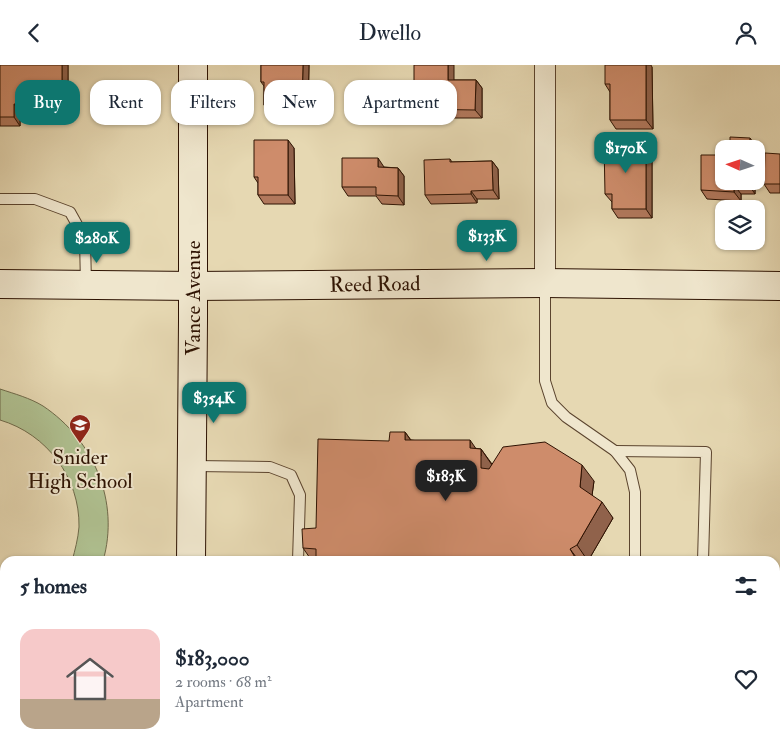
<!DOCTYPE html>
<html lang="en">
<head>
<meta charset="utf-8">
<style>
	:root { --surface:#fff; --page:#f2f2f3; --text:#1f2937; --muted:#747a83; --accent:#0f766e }
	body { margin:0; font-family:"IM FELL Double Pica",serif; background:var(--page); color:var(--text); height:100vh; display:flex; flex-direction:column; font-size:19px; white-space:nowrap }
	* { box-sizing:border-box; margin:0 }
	p { font-size:16px; color:var(--muted) }
	.icon { flex:none; width:28px; height:28px; fill:none; stroke:currentColor; stroke-width:2; stroke-linecap:round; stroke-linejoin:round }
	.map { position:relative; flex:1; overflow:hidden }
	.drawer { position:absolute; left:0px; top:491px; width:780px; height:196px; display:flex; flex-direction:column; background:var(--surface); border-radius:15px 15px 0 0; box-shadow:0 1px 4px #0004 }
	.drawer>* { flex:none }
	.top-card { position:absolute; left:15px; top:15px; width:500px; height:45px; display:flex; gap:10px }
	.needle { width:32px; rotate:273deg }
	.controls { position:absolute; left:715px; top:75px; display:grid; gap:10px }
	.controls a { display:grid; place-items:center; width:50px; height:50px; border-radius:10px; background:var(--surface); box-shadow:0 1px 4px #0004; font-size:25px }
	.price { position:absolute; translate:-50% -42px; padding:0 11px; border-radius:10px; background:var(--accent); color:#fff; font-size:16px; line-height:32px; filter:drop-shadow(0 1px 2px #0008) }
	.price::after { content:''; position:absolute; left:50%; top:30px; width:15px; height:11px; margin-left:-8px; background:inherit; clip-path:polygon(0 0,100% 0,50% 100%) }
	.price.selected { background:#222; color:#fff }
	ul { padding:0; list-style:none }
	li { display:flex; align-items:center; gap:15px; height:125px; padding:0 20px }
	li span { display:grid; place-items:center; flex:none; width:140px; height:100px; border-radius:15px; color:#555 }
	li>.icon { margin-inline-start:auto }
	span .icon { width:60px; height:60px; fill:#fffc; stroke-width:1 }
	li b { font-size:21px }
	h2 { display:flex; justify-content:space-between; align-items:center; height:60px; padding:0 20px; font-size:21px }
	.pill { padding:0 18px; border-radius:15px; background:var(--surface); box-shadow:0 1px 4px #0004; font-size:18px; line-height:45px }
	.pill.selected { background:var(--accent); color:#fff }
	header { display:flex; justify-content:space-between; align-items:center; height:65px; padding:0 20px; background:var(--surface); font-size:22px; font-weight:600 }
	.map>svg:first-child { display:block }
</style>
</head>
<body>
<header><svg class="icon" aria-label="back" viewBox="0 0 24 24"><path d="M15 5l-7 7 7 7"/></svg>Dwello<svg class="icon" aria-label="person" viewBox="0 0 24 24"><circle cx="12" cy="8" r="4"/><path d="M4 21q1-7 8-7t8 7"/></svg></header>
<div class="map">
<svg width="780" height="687" viewBox="0 0 780 687">
	<rect width="100%" height="100%" fill="#e6d8b2"/>
	<filter id="stains"><feTurbulence type="fractalNoise" baseFrequency=".004" numOctaves="4"/><feColorMatrix values="0 0 0 0 .2 0 0 0 0 .09 0 0 0 0 .02 0 0 0 .5 -.17"/></filter>
	<radialGradient id="worn" r=".72"><stop offset=".6" stop-color="#630" stop-opacity="0"/><stop offset="1" stop-color="#630" stop-opacity=".3"/></radialGradient>
	<path fill="#afc090" stroke="#6e6949" d="M0 324C15 329 30 333 43 341 94 375 120 437 103 496H72C75 485 78 474 79 462 80 413 47 369 0 355Z"/>
	<g fill="none" stroke-linecap="round" stroke-linejoin="round">
		<g stroke="#5b442e" stroke-width="12">
			<g id="lane">
				<polyline points="0,134 35,134 70,147 85,174 86,220"/>
				<polyline points="545,219 545,316 552,338 566,352 615,386 630,405 635,427 635,496"/>
				<polyline points="615,386 706,387 703,496"/>
				<polyline points="194,401 270,402 291,410 300,430 298,496"/>
				<polyline points="294,687 294,682"/>
				<polyline points="629,687 630,682"/>
				<polyline points="698,687 698,682"/>
				<polyline points="766,687 767,682"/>
			</g>
		</g>
		<g stroke="#5b442e" stroke-width="22">
			<polyline id="street" points="545,218 545,0"/>
		</g>
		<g stroke="#2d1202" stroke-width="30">
			<g id="secondary">
				<polyline points="0,219 193,221 545,218 780,221"/>
				<polyline points="191,496 193,256 193,0"/>
				<polyline points="190,687 190,682"/>
			</g>
		</g>
		<use href="#lane" stroke="#efe6cd" stroke-width="10"/>
		<use href="#street" stroke="#efe6cd" stroke-width="20"/>
		<use href="#secondary" stroke="#efe6cd" stroke-width="28"/>
	</g>
	<g fill="#b1785c" stroke="#2d1202">
		<polygon points="0,0 68,0 68,48 20,48 20,61 0,61"/>
		<polygon points="261,0 309,0 308,50 270,49 264,40 264,21 261,17"/>
		<polygon points="652,2 653,64 616,64 610,55 610,27 605,19"/>
		<polygon points="454,15 476,15 482,23 482,53 420,53 414,44"/>
		<polygon points="646,77 652,86 652,153 618,153 612,144 612,137 605,129"/>
		<polygon points="294,83 295,139 264,139 258,130 258,118 254,112"/>
		<polygon points="780,89 780,128 770,128 764,119"/>
		<polygon points="450,94 452,97 492,96 498,104 499,134 477,134 477,138 431,139 425,130"/>
		<polygon points="384,102 398,103 404,111 404,140 382,139 376,131 348,131 342,122"/>
		<polygon points="755,116 755,129 741,129 741,136 707,134 701,125"/>
		<polygon points="405,367 411,375 481,384 492,399 594,416 592,430 613,453 588,496 312,496 303,483 316,463 389,376"/>
	</g>
	<g fill="#90624b" stroke="#2d1202">
		<polygon points="62,0 68,0 68,48 62,39"/>
		<polygon points="303,0 309,0 308,50 302,41"/>
		<polygon points="448,0 454,0 454,23 448,15"/>
		<polygon points="646,0 651,0 652,2 653,64 646,55"/>
		<polygon points="476,15 482,23 482,53 475,45"/>
		<polygon points="14,39 20,48 20,61 14,52"/>
		<polygon points="750,73 756,81 756,84 749,84"/>
		<polygon points="288,75 294,83 295,139 288,130"/>
		<polygon points="646,77 652,86 652,153 646,144"/>
		<polygon points="378,93 384,102 384,111 378,102"/>
		<polygon points="492,96 498,104 499,134 493,125"/>
		<polygon points="398,103 404,111 404,140 398,131"/>
		<polygon points="749,116 755,116 755,129 749,120"/>
		<polygon points="734,120 741,129 741,136 734,127"/>
		<polygon points="471,126 477,134 477,138 471,129"/>
		<polygon points="405,367 416,383 405,375"/>
		<polygon points="470,375 481,391 481,384 492,400 492,419 481,403 470,383"/>
		<polygon points="582,400 594,416 591,438 580,422"/>
		<polygon points="602,437 613,453 588,496 577,480"/>
		<polygon points="570,484 579,496 574,496"/>
	</g>
	<g fill="#ce8c6b" stroke="#2d1202">
		<polygon points="0,0 62,0 62,39 14,39 14,52 0,52"/>
		<polygon points="261,0 303,0 302,41 264,40 264,17 261,17"/>
		<polygon points="414,0 448,0 448,15 476,15 475,45 414,44"/>
		<polygon points="605,0 646,0 646,55 610,55 610,19 605,19"/>
		<polygon points="730,72 750,73 749,84 730,84"/>
		<polygon points="254,75 288,75 288,130 258,130 258,112 254,112"/>
		<polygon points="604,77 646,77 646,144 612,144 612,129 605,129"/>
		<polygon points="765,88 780,89 780,119 764,119"/>
		<polygon points="701,90 724,90 724,116 749,116 749,120 734,120 734,127 701,125"/>
		<polygon points="342,93 378,93 378,102 398,103 398,131 376,130 376,122 342,122"/>
		<polygon points="450,94 450,97 492,96 493,125 471,126 471,129 425,130 424,95"/>
		<polygon points="390,367 405,367 405,375 470,375 470,383 481,384 481,403 489,404 503,382 545,377 582,400 580,422 602,437 577,480 570,484 576,494 574,496 559,496 556,492 549,495 500,494 497,496 316,496 316,484 303,483 302,464 316,463 318,374 389,376"/>
	</g>
	<defs>
		<g id="school-pin" transform="scale(1.125)"><path d="M0 17L-7.5 6A9.5 9.5 0 1 1 7.5 6Z" fill="#8f2418" stroke="#efe6cd"/><path d="M0-5L7-2L0 1L-7-2ZM-4 1L0 2.5L4 1V4Q0 6-4 4Z" fill="#fff"/></g>
	</defs>
	<g fill-rule="evenodd">
		<use href="#school-pin" x="80" y="360"/>
	</g>
	<g text-anchor="middle" stroke-width="4" stroke-linejoin="round" paint-order="stroke">
		<g font-size="21" fill="#2d1202" stroke="#efe6cd">
			<text transform="translate(375 219) rotate(-1)" y="7">Reed Road</text>
			<text transform="translate(193 233) rotate(-90)" y="7">Vance Avenue</text>
		</g>
		<g font-size="21" fill="#2d1202" stroke="#efe6cd">
			<text x="80" y="399">Snider<tspan x="80" dy="24">High School</tspan></text>
		</g>
	</g>
	<rect width="100%" height="100%" filter="url(#stains)"/>
	<rect width="100%" height="100%" fill="url(#worn)"/>
</svg>
<div class="controls">
<a><svg class="needle" viewBox="-14 -14 28 28"><path d="M0-13l5 13h-10z" fill="#e53935"/><path d="M0 13l5-13h-10z" fill="#747a83"/></svg></a>
<a><svg class="icon" aria-label="layers" viewBox="0 0 24 24"><path d="M12 4l9 5-9 5-9-5zM3 14l9 5 9-5"/></svg></a>
</div>
<b class="price" style="left:626px;top:109px">$170K</b>
<b class="price" style="left:487px;top:197px">$133K</b>
<b class="price" style="left:97px;top:199px">$280K</b>
<b class="price" style="left:214px;top:359px">$354K</b>
<b class="price selected" style="left:446px;top:437px">$183K</b>
<div class="top-card">
<a class="pill selected">Buy</a>
<a class="pill">Rent</a>
<a class="pill">Filters</a>
<a class="pill">New</a>
<a class="pill">Apartment</a>
</div>
<section class="drawer">
<h2>5 homes<svg class="icon" aria-label="filters" viewBox="0 0 24 24"><path d="M4 7h16M4 17h16"/><circle cx="9" cy="7" r="2"/><circle cx="15" cy="17" r="2"/></svg></h2>
<ul>
<li><span style="background:linear-gradient(#f6c9c9 70%,#b9a48a 0)"><svg class="icon" aria-label="home" viewBox="0 0 24 24"><path d="M3 11l9-7 9 7M6 9v11h12V9"/></svg></span><div><b>$183,000</b><p>2 rooms · 68 m²</p><p>Apartment</p></div><svg class="icon" aria-label="heart" viewBox="0 0 24 24"><path d="M12 20l-8-8c-3-5 5-10 8-4 3-6 11-1 8 4z"/></svg></li>
</ul>
</section>
</div>
</body>
</html>
